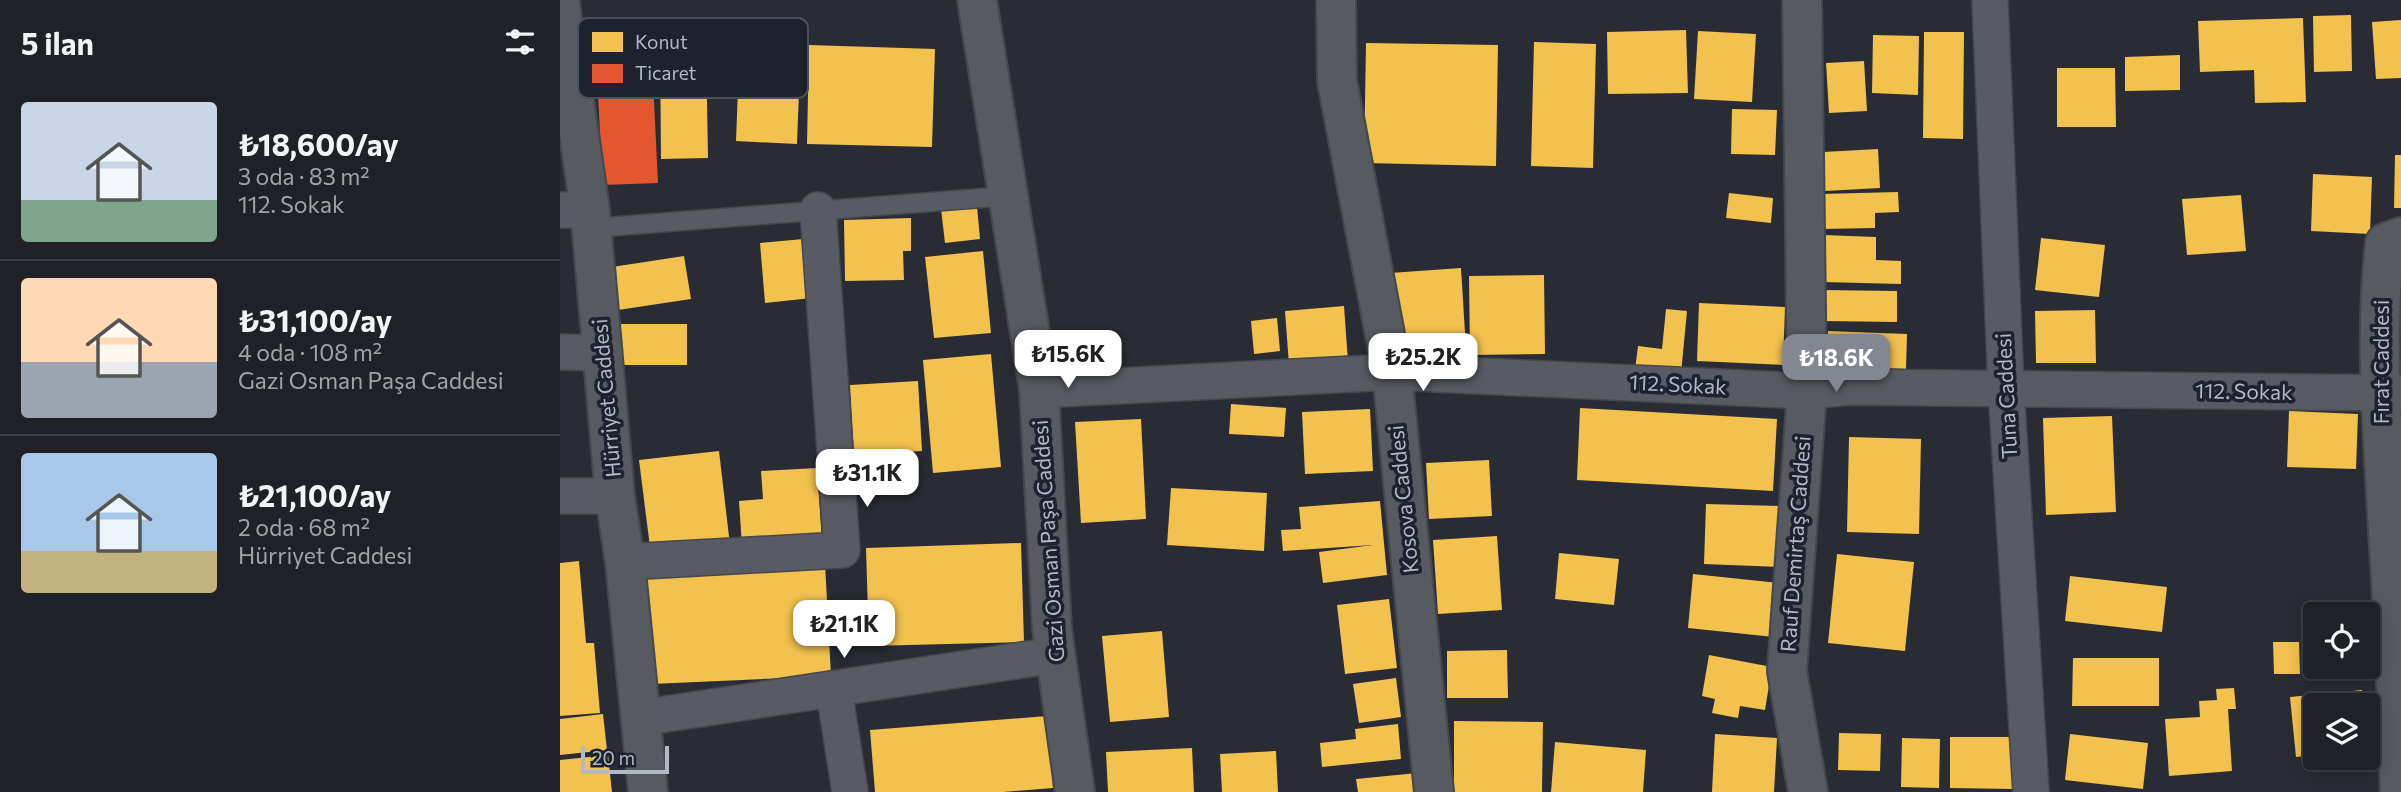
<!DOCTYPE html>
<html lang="tr">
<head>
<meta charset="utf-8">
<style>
	:root { --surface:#1f2127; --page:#27292f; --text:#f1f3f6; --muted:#a1a3a7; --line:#3c3e44; --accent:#838792 }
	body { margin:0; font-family:Commissioner,sans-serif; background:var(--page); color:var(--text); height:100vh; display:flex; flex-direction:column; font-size:26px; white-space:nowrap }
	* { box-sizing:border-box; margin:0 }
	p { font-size:23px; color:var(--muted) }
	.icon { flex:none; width:38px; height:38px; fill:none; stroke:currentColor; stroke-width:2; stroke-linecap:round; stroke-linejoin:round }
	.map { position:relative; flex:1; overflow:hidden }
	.panel { display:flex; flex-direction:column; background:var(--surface); width:560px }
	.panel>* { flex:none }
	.fabs { position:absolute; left:1743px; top:602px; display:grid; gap:14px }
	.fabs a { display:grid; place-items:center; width:77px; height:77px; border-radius:7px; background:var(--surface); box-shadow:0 4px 18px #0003,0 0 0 2px var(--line); font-size:35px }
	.scale { position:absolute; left:21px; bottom:18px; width:88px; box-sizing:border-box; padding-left:7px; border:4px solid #b3b8c5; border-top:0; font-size:19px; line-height:24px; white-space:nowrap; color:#b3b8c5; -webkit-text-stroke:5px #1d222e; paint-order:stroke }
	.price { position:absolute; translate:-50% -60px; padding:0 16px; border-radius:14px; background:#fff; color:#222; font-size:23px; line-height:46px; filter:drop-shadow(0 2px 4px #0008) }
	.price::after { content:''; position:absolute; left:50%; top:42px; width:21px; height:16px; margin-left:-10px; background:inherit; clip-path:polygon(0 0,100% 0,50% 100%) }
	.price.current { background:var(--accent); color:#fff }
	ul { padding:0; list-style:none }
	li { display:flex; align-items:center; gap:21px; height:175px; padding:0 21px }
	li+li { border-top:2px solid var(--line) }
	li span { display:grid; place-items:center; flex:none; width:196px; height:140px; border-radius:7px; color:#555 }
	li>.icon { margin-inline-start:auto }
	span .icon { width:84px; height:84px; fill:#fffc; stroke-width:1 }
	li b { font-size:30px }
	h2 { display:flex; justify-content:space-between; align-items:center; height:84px; padding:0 21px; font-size:30px }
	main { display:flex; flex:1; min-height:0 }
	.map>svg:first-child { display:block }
</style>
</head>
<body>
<main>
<section class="panel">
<h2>5 ilan<svg class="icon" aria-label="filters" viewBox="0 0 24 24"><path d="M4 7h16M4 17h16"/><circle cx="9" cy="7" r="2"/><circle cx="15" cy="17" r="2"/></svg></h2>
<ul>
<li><span style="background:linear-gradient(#c9d6e8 70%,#7fa58c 0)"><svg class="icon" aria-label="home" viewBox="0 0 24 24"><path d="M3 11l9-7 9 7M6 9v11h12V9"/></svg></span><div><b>₺18,600/ay</b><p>3 oda · 83 m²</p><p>112. Sokak</p></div></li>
<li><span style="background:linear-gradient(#ffd9b3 60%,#9aa5b1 0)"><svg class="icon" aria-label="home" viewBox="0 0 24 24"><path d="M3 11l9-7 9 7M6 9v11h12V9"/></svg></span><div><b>₺31,100/ay</b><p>4 oda · 108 m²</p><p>Gazi Osman Paşa Caddesi</p></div></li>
<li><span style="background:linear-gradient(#a9c7e8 70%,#c2b280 0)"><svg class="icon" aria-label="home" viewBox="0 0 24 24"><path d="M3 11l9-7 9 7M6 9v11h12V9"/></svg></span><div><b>₺21,100/ay</b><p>2 oda · 68 m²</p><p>Hürriyet Caddesi</p></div></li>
</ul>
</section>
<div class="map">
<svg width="1841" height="792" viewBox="0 0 1841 792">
	<rect width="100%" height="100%" fill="#292c34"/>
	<g fill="#f2c14e">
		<polygon points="1791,15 1792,71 1754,72 1753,16"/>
		<polygon points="1743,18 1746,102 1695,103 1694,70 1640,72 1638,21"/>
		<polygon points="1841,20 1841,78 1816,79 1812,22"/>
		<polygon points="1126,30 1128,93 1048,94 1047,32"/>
		<polygon points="1138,31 1196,34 1192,102 1134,99"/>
		<polygon points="1364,32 1404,32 1403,139 1363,138"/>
		<polygon points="1313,35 1359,36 1358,95 1312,93"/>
		<polygon points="180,36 241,38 237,144 176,141"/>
		<polygon points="974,42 1036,44 1033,168 971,166"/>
		<polygon points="806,43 938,45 936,166 804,163"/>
		<polygon points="100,44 146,44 148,158 101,159"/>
		<polygon points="249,45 375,49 372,147 247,144"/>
		<polygon points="1620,55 1620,90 1565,91 1565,57"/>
		<polygon points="1304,61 1307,111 1269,113 1266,63"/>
		<polygon points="1497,68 1555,68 1556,127 1497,127"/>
		<polygon points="1172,109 1217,110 1215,155 1171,154"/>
		<polygon points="1318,149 1320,188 1265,191 1263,152"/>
		<polygon points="1835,155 1841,155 1841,208 1834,208"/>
		<polygon points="1753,174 1812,177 1810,234 1751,231"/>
		<polygon points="1338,192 1339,212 1315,213 1315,228 1262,229 1261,194"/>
		<polygon points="1169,193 1213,198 1211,223 1166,218"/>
		<polygon points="1681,195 1686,251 1627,255 1622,199"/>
		<polygon points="417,206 420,239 385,243 381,209"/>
		<polygon points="351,218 351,251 343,251 344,280 285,281 284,220"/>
		<polygon points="1263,235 1316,237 1316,260 1341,261 1341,284 1262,282"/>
		<polygon points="255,238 261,297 205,303 200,243"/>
		<polygon points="1481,238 1545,245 1539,297 1475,290"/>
		<polygon points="423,251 431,333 374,338 365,257"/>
		<polygon points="124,256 131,299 58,310 52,267"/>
		<polygon points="901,268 906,349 835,354 830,273"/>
		<polygon points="984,275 985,354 910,355 909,276"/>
		<polygon points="1261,290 1337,291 1337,322 1261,321"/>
		<polygon points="1139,303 1225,307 1223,365 1137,361"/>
		<polygon points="784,306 788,361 729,365 725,311"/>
		<polygon points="1106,309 1127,311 1121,374 1075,370 1078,346 1102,349"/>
		<polygon points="1535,310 1536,363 1476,363 1475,311"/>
		<polygon points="717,318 720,351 694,354 691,321"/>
		<rect x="59" y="324" width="68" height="41"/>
		<polygon points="1268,331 1347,334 1346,369 1266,366"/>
		<polygon points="431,354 441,467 373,473 363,360"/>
		<polygon points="358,381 362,451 294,455 290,385"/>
		<polygon points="671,404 726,408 724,437 669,434"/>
		<polygon points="1020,408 1217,419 1213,491 1017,480"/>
		<polygon points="810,409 813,471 745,474 742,412"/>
		<polygon points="1729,411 1798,414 1796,469 1727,467"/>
		<polygon points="1552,416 1556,512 1486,515 1483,418"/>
		<polygon points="581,419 586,519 521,523 515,422"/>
		<polygon points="1289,437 1361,439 1359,534 1287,532"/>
		<polygon points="159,451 170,545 91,555 79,460"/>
		<polygon points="929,460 932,516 869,519 866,463"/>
		<polygon points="257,468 262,542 182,546 179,501 203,499 201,471"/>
		<polygon points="611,488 707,493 704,551 607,545"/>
		<polygon points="820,501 827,575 763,583 759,552 813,545 723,551 721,530 741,529 739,507"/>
		<polygon points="1146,504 1222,506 1220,567 1144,564"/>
		<polygon points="937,536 942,610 878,614 873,540"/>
		<polygon points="461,543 464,642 309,646 306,548"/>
		<polygon points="999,553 1059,559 1054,605 995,599"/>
		<polygon points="1277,554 1354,562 1345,651 1268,643"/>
		<polygon points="19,561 26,643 34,643 40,713 0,716 0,563"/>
		<polygon points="265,563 271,676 92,684 86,571"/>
		<polygon points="1133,574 1219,583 1214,637 1128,628"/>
		<polygon points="1510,576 1607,587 1602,632 1505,621"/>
		<polygon points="829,599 837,668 785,674 777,605"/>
		<polygon points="602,631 609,717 550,722 542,636"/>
		<polygon points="1713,642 1739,642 1740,674 1714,674"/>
		<polygon points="947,650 948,698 887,698 887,651"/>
		<polygon points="1149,655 1212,667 1205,710 1180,706 1178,718 1152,713 1155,699 1142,696"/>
		<polygon points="1513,658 1599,658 1599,706 1512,706"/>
		<polygon points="836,678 841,717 799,723 793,684"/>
		<polygon points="1674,688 1676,709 1668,709 1672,771 1609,776 1605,719 1640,717 1639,701 1657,700 1656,689"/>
		<polygon points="1802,690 1803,705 1755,705 1755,755 1736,757 1730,697"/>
		<polygon points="43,714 47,750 0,755 0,719"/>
		<polygon points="487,716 493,788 443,792 315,792 310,730"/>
		<polygon points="894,721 983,722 982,792 894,792"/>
		<polygon points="838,724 841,759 762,767 760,743 796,739 795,729"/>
		<polygon points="1279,733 1321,734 1320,771 1278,770"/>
		<polygon points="1155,734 1217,738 1214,792 1152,792"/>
		<polygon points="1510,734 1588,743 1583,789 1505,780"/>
		<polygon points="1390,737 1453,737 1453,789 1390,788"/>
		<polygon points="1342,738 1380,739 1379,788 1341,787"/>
		<polygon points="995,742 1086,750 1083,792 991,792"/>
		<polygon points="632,748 634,792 548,792 546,752"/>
		<polygon points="716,751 718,792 662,792 660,754"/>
		<polygon points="48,755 52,792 0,792 0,760"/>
		<polygon points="857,773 859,792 798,792 796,779"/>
	</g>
	<polygon fill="#e4572e" points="91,40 98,183 43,185 35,42"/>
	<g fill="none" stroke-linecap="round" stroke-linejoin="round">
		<g stroke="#45474d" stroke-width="21">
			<polyline id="lane" points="32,228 448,196"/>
		</g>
		<g stroke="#45474d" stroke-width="38">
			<g id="street">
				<polyline points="1430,0 1446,388 1471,792"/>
				<polyline points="0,210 30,210"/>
				<polyline points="0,352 44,353"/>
				<polyline points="479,390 832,372 1247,391 1291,387 1841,393"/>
				<polyline points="0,496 55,496"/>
				<polyline points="65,562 282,550 258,210"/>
				<polyline points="274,690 290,792"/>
				<polyline points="80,718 495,655"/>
			</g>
		</g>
		<g stroke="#45474d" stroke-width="42">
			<g id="secondary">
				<polyline points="417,0 479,390 492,629 515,792"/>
				<polyline points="776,0 777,81 832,372 874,792"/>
				<polyline points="1242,0 1247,391 1227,671 1248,792"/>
				<polyline points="0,4 30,210 55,496 65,562 88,792"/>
				<path d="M1840 792C1837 705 1834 618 1828 531 1823 435 1814 339 1825 243L1841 237"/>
			</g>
		</g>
		<use href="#lane" stroke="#585b63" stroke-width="18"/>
		<use href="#street" stroke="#585b63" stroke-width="35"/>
		<use href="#secondary" stroke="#575a60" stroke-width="38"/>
	</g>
	<g text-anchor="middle" stroke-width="7" stroke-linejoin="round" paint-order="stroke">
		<g font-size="21" fill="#b3b8c5" stroke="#1d222e">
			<text transform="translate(1822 362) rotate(-90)" y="7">Fırat Caddesi</text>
			<text transform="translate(1118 385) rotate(3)" y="7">112. Sokak</text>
			<text transform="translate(1684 392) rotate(1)" y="7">112. Sokak</text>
			<text transform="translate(1447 396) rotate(-93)" y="7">Tuna Caddesi</text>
			<text transform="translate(47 398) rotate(-95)" y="7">Hürriyet Caddesi</text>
			<text transform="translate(844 499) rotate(-96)" y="7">Kosova Caddesi</text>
			<text transform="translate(489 541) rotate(-94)" y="7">Gazi Osman Paşa Caddesi</text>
			<text transform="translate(1236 544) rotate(-86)" y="7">Rauf Demirtaş Caddesi</text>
		</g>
	</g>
	<rect x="18" y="18" width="230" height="80" rx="10" fill="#1d222e" stroke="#4a4f5b" stroke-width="2"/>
	<rect x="32" y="32" width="31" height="20" fill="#f2c14e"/>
	<rect x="32" y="64" width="31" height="19" fill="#e4572e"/>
	<g font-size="19" fill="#b3b8c5">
		<text x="75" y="49">Konut</text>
		<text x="75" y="80">Ticaret</text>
	</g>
</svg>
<div class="fabs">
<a><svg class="icon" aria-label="locate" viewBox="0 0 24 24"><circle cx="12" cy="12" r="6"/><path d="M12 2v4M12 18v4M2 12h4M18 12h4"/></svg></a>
<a><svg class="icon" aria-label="layers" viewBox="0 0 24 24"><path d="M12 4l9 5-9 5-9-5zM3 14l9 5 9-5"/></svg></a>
</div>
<div class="scale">20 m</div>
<b class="price" style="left:508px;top:390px">₺15.6K</b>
<b class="price" style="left:863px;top:393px">₺25.2K</b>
<b class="price current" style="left:1276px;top:394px">₺18.6K</b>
<b class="price" style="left:307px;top:509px">₺31.1K</b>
<b class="price" style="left:284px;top:660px">₺21.1K</b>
</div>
</main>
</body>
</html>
